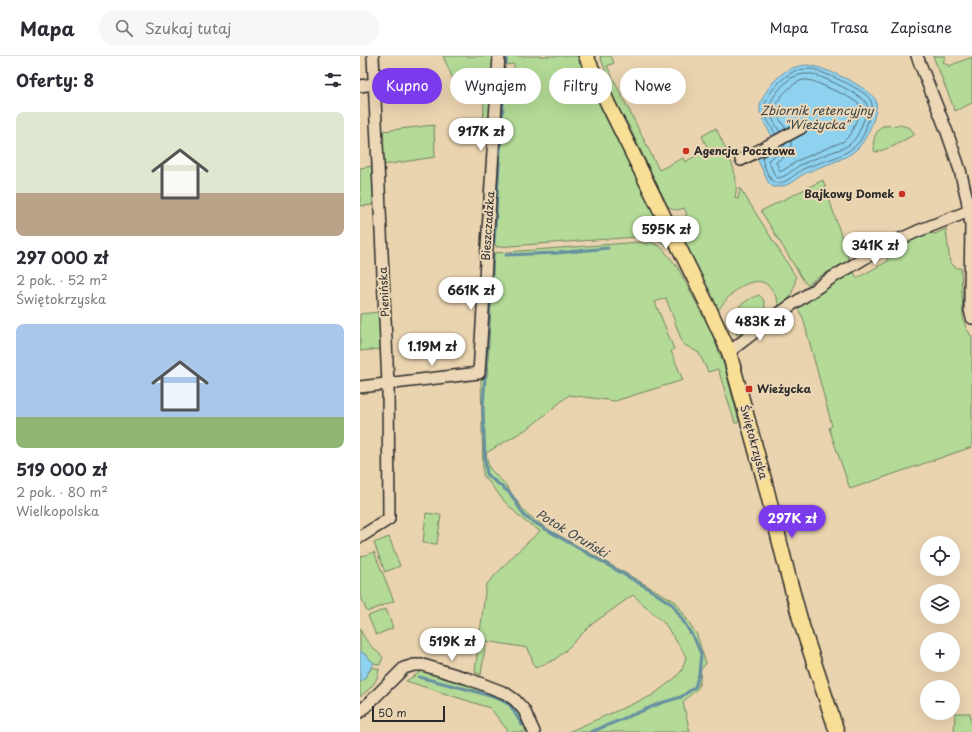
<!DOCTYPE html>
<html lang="pl">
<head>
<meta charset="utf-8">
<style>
	:root { --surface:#fff; --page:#f7f7f7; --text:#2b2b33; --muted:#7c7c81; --line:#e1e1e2; --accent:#7c3aed }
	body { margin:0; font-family:"Playpen Sans",sans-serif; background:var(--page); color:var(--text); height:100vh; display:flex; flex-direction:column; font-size:15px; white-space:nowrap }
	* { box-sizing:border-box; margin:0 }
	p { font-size:13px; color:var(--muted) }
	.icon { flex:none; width:22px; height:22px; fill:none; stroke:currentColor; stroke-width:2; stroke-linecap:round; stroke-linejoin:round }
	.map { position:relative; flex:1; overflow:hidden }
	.side { display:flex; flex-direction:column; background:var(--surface); width:360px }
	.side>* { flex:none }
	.hud { position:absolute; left:12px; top:12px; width:380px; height:36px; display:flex; gap:8px }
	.controls { position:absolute; left:560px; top:480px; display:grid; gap:8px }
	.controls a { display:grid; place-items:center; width:40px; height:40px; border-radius:50%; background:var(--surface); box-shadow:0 4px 16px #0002; font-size:20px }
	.scale { position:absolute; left:12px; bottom:10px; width:73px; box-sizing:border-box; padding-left:4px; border:2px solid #2b2b2b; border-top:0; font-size:11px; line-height:14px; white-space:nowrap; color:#2b2b2b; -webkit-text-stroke:3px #ecd7b6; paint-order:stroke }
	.price { position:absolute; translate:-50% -34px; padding:0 9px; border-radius:14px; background:#fff; color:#222; font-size:13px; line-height:26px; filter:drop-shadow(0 1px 2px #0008) }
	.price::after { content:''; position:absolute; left:50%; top:24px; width:12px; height:9px; margin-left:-6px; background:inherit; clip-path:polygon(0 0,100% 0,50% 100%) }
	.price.selected { background:var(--accent); color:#fff }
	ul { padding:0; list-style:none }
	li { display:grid; align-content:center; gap:8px; height:212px; padding:0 16px }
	li span { display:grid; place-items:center; height:124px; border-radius:8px; color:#555 }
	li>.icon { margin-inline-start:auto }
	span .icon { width:72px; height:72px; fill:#fffc; stroke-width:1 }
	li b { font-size:17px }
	h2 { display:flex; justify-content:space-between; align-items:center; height:48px; padding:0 16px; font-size:17px }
	.tag { padding:0 14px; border-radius:18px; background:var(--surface); box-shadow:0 4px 16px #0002; font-size:14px; line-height:36px }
	.tag.selected { background:var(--accent); color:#fff }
	header { display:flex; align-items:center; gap:24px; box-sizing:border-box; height:56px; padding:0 20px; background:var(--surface); border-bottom:1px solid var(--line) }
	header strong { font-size:19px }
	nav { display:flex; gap:22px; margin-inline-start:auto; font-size:14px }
	.search { width:280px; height:36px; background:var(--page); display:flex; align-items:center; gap:10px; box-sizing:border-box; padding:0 14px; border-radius:22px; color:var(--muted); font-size:15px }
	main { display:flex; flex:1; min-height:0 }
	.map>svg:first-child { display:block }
</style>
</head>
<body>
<header>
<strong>Mapa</strong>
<div class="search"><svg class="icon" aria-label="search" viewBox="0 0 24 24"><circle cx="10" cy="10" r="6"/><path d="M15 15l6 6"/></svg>Szukaj tutaj</div>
<nav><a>Mapa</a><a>Trasa</a><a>Zapisane</a></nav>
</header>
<main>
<section class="side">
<h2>Oferty: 8<svg class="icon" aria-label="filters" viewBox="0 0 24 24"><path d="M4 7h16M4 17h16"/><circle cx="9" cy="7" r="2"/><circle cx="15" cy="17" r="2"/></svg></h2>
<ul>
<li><span style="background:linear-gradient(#dfe7d0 65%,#b9a48a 0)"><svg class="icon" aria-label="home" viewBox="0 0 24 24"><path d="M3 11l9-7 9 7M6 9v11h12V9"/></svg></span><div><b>297 000 zł</b><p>2 pok. · 52 m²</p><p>Świętokrzyska</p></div></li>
<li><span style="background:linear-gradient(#a9c7e8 75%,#8fb573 0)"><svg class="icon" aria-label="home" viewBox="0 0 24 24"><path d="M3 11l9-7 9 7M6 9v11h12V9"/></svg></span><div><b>519 000 zł</b><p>2 pok. · 80 m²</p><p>Wielkopolska</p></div></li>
</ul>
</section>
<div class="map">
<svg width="612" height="676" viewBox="0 0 612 676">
	<rect width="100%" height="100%" fill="#ead4b0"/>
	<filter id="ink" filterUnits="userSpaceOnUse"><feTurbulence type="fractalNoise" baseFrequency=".025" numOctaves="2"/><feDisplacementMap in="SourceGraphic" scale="8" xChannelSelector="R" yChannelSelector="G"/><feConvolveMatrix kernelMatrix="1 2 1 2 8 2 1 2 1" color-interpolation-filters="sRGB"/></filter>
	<g filter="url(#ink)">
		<g fill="#b3da96" stroke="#6f8260">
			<path d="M83 0H135L132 63 123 64C125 47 124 40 118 23L107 22 93 23Z"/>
			<polygon points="142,0 218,0 273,115 306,181 310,191 291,180 136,191 135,188 131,188 143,16 154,16 154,8 144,9"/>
			<path d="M240 0H251L254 7 247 10 299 114 323 102 325 106 348 93 342 80 356 72C362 86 376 111 376 126 377 131 376 137 375 142L378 143 380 132 436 221C434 233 432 243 419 251 409 206 374 229 358 255H356L319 174C318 165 320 163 327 159L324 152C316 155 313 155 307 149L267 66 255 49 251 41 247 19Z"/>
			<polygon points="573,0 586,0 583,6 589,10 612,1 612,47 595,55"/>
			<polygon points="74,69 75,101 23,109 22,75"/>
			<path d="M541 69 550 72 555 78 534 90 517 96H515C511 86 515 77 522 70Z"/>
			<polygon points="12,110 14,149 0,150 0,112"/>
			<polygon points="463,124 489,204 452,225 449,229 445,227 401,155"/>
			<polygon points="586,173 590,207 597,212 601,212 603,261 606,272 612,281 612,391 490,433 469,372 472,370 443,262 437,251 493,214 497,222 528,205 524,197 558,181 569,177 575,178"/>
			<polygon points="280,186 288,188 288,186 290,186 300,190 311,203 318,212 350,273 364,309 379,365 378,367 375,367 358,313 348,316 339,297 323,288 306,242 295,246 314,293 311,295 323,324 255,345 209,339 170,371 126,397 129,411 131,414 145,428 165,456 186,472 316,546 337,579 346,608 341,613 340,624 338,632 323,646 330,676 208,676 293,639 315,622 322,614 326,601 324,597 305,568 273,539 232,568 203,597 194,604 175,612 168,592 126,585 121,619 115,616 126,529 156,497 180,475 163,464 145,446 123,419 121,322 127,321 134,197"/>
			<path d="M399 239C407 245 406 254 401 262L377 279 370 263 373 259 376 261 382 254 379 250 391 242Z"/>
			<polygon points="19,256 21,293 0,295 0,258"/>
			<polygon points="66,457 81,459 77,488 63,487"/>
			<polygon points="29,481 40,510 25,516 14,487"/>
			<polygon points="14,496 34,545 7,556 0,538 0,501"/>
			<polygon points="26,553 33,572 16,579 8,560"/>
			<path d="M0 573C5 585 13 592 23 601L20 609 14 607 0 594Z"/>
			<path d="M12 611 19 613C18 627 10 632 0 641V626L4 623Z"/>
			<polygon points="62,615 120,632 142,642 160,657 170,676 149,676 130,652 46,625"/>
			<polygon points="595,657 610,657 612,670 612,676 594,676"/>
		</g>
		<g fill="#8ed2ef" stroke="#668fa1">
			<path d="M447 9C461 10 511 31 516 45 519 55 506 85 498 92 485 105 462 109 446 117 432 124 431 131 413 131L408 126 396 100 414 83C409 75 402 65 400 55 398 42 415 22 426 15 433 11 439 10 447 9Z"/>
			<polygon points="0,594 14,607 4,623 0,626"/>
		</g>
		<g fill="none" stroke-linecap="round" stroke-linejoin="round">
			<g stroke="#536e79" stroke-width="1">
				<path d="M426 73C422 67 417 60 415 53 414 45 433 27 440 25 445 23 450 24 455 26L485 39 501 49 500 55 491 78 484 85 439 104 422 115H420L416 106C425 100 432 98 431 85"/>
				<path d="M420 76C416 69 411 62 409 54 408 44 424 27 431 22 436 20 441 18 446 18 447 18 451 18 452 18 461 20 506 40 507 49 508 54 505 61 503 66 499 77 494 88 483 92 470 97 453 103 440 109 432 114 426 122 416 122L415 120 408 104C415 99 424 97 425 88"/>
				<path d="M416 78C412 71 406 64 405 56 401 42 425 17 438 14 443 13 448 13 453 13 466 18 506 33 511 45 514 51 510 60 508 65 506 72 504 79 500 85 488 101 461 105 443 113 436 117 423 131 414 126 409 124 403 107 402 102L403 101 419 91"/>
			</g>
			<g stroke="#668fa1" stroke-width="3">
				<polyline points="146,7 147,0"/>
				<polyline points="134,187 145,18"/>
				<polyline points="133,199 123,352 125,404 127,419 150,437 165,461 194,478 289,533 313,549 335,584 341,598 339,618 335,631 321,641 301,647 231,676"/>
				<polyline points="146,199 197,197 248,192"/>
				<polyline points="59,621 114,635 139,643 150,649 162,669"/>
			</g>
			<g stroke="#2b2b2b" stroke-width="14">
				<g id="minor">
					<polyline points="557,0 587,76 600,114 607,143 611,169 610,232 610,254 612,262"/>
					<polyline points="0,30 14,28"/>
					<polyline points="381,104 441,72"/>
					<polyline points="369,296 418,258 448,238 470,223 525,190 558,175 612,154"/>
					<polyline points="0,331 119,317 139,0"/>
					<polyline points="0,481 29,463 28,328 13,0"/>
					<polyline points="0,656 44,612 54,609 63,609 109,623 145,637 155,644 164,654 174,676"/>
				</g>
			</g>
			<g stroke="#2b2b2b" stroke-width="17">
				<polyline id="major" points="226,0 248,48 346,246 369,296 388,365 405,427 428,519 442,570 477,676"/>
			</g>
			<use href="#minor" stroke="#ecd7b6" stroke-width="11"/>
			<use href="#major" stroke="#f9df96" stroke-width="14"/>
		</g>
	</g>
	<g fill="#c8321e" stroke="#ecd7b6" stroke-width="1.5">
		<circle cx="326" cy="95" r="4"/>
		<circle cx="542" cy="138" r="4"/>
		<rect x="385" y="329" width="8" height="8" rx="2"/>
	</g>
	<g text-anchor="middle" stroke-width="4" stroke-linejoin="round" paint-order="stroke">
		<g font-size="11" font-weight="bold" fill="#2b2b2b" stroke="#ecd7b6" text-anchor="start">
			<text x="334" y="99">Agencja Pocztowa</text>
			<text x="534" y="142" text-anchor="end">Bajkowy Domek</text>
			<text x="397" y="337">Wieżycka</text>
		</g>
		<g font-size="11" fill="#2b2b2b" stroke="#ecd7b6">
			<text transform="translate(128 170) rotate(-86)" y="4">Bieszczadzka</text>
			<text transform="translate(24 236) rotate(-93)" y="4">Pienińska</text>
			<text transform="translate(394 386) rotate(75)" y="4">Świętokrzyska</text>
		</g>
		<g font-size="12" font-style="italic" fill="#3a4448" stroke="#ecd7b6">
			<text x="457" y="59">Zbiornik retencyjny<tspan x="457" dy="14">"Wieżycka"</tspan></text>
			<text transform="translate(212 478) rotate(31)" y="4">Potok Oruński</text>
		</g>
	</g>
</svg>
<div class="controls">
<a><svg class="icon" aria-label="locate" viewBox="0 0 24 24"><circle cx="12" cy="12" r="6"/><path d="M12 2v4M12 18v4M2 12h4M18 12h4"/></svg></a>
<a><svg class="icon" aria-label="layers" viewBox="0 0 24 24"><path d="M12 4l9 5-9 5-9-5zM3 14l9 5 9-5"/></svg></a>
<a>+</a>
<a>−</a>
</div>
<div class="scale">50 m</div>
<b class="price" style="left:121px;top:96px">917K zł</b>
<b class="price" style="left:306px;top:194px">595K zł</b>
<b class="price" style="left:515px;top:210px">341K zł</b>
<b class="price" style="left:111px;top:255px">661K zł</b>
<b class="price" style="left:400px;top:286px">483K zł</b>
<b class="price" style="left:72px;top:311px">1.19M zł</b>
<b class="price selected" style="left:432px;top:483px">297K zł</b>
<b class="price" style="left:92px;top:606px">519K zł</b>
<div class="hud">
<a class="tag selected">Kupno</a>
<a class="tag">Wynajem</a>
<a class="tag">Filtry</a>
<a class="tag">Nowe</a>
</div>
</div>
</main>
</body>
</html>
